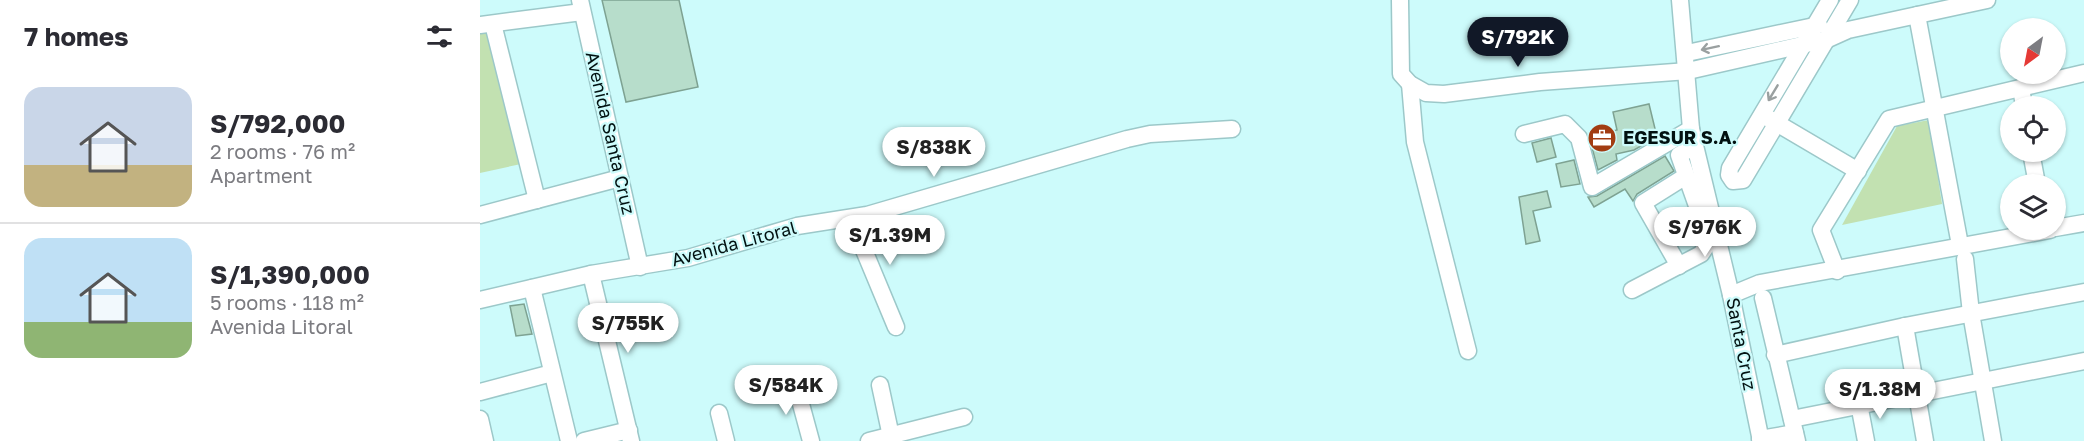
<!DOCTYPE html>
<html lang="en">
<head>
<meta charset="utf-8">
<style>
	:root { --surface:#fff; --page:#f2f2f3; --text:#2b2b33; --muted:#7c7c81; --line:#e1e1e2; --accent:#111827 }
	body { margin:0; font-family:"Golos Text",sans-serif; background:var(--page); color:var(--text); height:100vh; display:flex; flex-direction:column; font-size:22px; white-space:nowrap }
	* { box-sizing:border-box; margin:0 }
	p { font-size:20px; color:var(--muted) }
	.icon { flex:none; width:33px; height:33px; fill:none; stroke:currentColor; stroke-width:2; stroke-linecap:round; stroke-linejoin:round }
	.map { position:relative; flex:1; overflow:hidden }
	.panel { display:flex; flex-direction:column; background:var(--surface); width:480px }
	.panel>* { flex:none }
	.needle { width:39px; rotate:212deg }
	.tools { position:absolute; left:1520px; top:18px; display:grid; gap:12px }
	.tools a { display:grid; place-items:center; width:66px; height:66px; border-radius:50%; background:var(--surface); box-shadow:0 2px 4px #0004; font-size:30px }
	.price { position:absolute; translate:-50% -51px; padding:0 14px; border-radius:21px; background:#fff; color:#222; font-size:20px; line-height:39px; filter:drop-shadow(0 2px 3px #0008) }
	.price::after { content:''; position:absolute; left:50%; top:36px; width:18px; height:14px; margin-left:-9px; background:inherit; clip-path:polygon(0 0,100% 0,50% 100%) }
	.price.current { background:var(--accent); color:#fff }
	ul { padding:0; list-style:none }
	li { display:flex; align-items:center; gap:18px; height:150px; padding:0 24px }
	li+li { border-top:2px solid var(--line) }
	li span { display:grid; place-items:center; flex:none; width:168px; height:120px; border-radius:18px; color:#555 }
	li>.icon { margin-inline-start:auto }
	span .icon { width:72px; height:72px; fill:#fffc; stroke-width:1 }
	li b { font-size:26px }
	h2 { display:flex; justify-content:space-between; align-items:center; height:72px; padding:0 24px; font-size:26px }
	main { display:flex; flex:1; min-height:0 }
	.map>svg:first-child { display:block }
</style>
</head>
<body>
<main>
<section class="panel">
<h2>7 homes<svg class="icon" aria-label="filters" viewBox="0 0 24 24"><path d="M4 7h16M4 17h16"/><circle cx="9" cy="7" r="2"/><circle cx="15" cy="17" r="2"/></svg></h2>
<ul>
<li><span style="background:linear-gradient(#c9d6e8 65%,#c2b280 0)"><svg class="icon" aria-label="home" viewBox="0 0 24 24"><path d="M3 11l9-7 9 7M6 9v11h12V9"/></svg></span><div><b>S/792,000</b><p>2 rooms · 76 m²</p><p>Apartment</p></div></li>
<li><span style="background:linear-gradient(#bfe0f5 70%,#8fb573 0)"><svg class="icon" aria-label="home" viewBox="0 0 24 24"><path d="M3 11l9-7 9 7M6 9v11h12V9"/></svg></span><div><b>S/1,390,000</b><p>5 rooms · 118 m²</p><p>Avenida Litoral</p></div></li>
</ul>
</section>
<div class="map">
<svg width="1604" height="441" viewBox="0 0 1604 441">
	<rect width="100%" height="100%" fill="#cdfbfb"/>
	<g fill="#c2e1b1">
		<polygon points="7,32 41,164 0,173 0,33"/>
		<polygon points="1449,120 1462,204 1362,225 1417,126"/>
	</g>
	<g fill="#b7ddcb" stroke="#7ea292" stroke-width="1.5">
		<polygon points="122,0 199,0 218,87 146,102"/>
		<polygon points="1169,104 1177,137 1154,150 1136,154 1137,160 1118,170 1110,140 1129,136 1128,132 1137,130 1133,112"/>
		<polygon points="1071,138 1076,157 1057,162 1052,143"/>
		<polygon points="1185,156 1194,171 1157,194 1153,201 1145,189 1114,207 1108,197 1117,196"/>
		<polygon points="1094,160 1100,184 1081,187 1076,164"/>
		<polygon points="1067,191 1071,207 1053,211 1060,241 1046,244 1039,197"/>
		<polygon points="44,304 52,334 36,336 30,306"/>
	</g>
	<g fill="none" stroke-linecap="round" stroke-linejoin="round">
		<g stroke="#9cc8c9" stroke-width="19">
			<g id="minor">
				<polyline points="100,0 160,267"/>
				<polyline points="920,0 921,74 930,84 946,93 964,94 1060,82 1208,71 1348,39 1368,30 1507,0"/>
				<polyline points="1200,0 1211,129 1251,295 1281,441"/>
				<polyline points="1350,0 1250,168 1249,175 1253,181 1263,180 1370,0"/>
				<polyline points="1437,15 1480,245"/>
				<polyline points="13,24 57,200"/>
				<polyline points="0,25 102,12"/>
				<polyline points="1207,53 1339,25"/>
				<polyline points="930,84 935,142 988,351"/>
				<polyline points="1541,88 1544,106"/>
				<polyline points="1288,118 1378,171"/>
				<polyline points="1044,134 1085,124 1099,138 1112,187 1211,129"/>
				<polyline points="1551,152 1557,184"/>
				<polyline points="0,215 140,178"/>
				<polyline points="371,219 416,327"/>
				<polyline points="1575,228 1604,223"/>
				<polyline points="1485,259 1491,313 1513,441"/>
				<polyline points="1199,266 1163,203 1206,176"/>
				<polyline points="1357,271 1341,230 1409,119 1604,73"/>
				<polyline points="111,274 151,441"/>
				<polyline points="52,288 89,441"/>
				<polyline points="1152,290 1221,254 1227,245 1227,234 1199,155 1215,146"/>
				<polyline points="1251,295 1280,283 1570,230"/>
				<polyline points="1283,298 1317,441"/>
				<polyline points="0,300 111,274 208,258 317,226 387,215 647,139 670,134 752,129"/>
				<polyline points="1425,326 1445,441"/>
				<polyline points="1295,355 1425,326 1604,292"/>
				<polyline points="315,382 331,441"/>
				<polyline points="400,385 412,441"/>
				<polyline points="0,392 72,373"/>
				<polyline points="1379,404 1386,441"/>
				<polyline points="239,413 246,441"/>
				<polyline points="0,419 5,441"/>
				<polyline points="1312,419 1604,361"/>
				<polyline points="1280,439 1315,433"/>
				<polyline points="104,441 149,430"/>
				<polyline points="389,441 484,417"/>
			</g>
		</g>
		<use href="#minor" stroke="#fff" stroke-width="16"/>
	</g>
	<defs><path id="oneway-shaft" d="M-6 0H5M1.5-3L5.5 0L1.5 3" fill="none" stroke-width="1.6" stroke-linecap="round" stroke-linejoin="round" transform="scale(1.5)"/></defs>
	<g stroke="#9aa0a0">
		<use href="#oneway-shaft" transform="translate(1230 48) rotate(168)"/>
		<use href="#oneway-shaft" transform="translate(1293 93) rotate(121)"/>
	</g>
	<defs>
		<g id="office-disc" transform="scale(1.5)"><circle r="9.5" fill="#a23c12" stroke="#cdfbfb"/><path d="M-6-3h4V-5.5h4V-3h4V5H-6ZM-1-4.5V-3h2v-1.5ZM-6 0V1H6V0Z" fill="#fff"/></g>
	</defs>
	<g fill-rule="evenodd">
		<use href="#office-disc" x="1122" y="138"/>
	</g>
	<g text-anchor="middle" stroke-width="4.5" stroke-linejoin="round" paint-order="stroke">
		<g font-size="18" fill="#021111" stroke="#cdfbfb">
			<text transform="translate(130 133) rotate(77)" y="6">Avenida Santa Cruz</text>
			<text transform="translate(254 244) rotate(-15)" y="6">Avenida Litoral</text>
			<text transform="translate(1261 344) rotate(79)" y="6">Santa Cruz</text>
		</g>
		<g font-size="18" font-weight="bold" fill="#021111" stroke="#cdfbfb" text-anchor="start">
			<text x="1143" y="144">EGESUR S.A.</text>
		</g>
	</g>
</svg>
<div class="tools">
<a><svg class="needle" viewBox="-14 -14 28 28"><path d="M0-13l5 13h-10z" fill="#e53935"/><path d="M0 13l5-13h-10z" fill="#7c7c81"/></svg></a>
<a><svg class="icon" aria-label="locate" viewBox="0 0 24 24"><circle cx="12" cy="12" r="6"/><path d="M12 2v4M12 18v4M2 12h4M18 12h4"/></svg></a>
<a><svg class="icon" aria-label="layers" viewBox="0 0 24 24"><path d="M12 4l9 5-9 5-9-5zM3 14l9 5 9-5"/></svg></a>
</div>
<b class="price current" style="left:1038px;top:68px">S/792K</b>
<b class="price" style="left:454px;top:178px">S/838K</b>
<b class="price" style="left:1225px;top:258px">S/976K</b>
<b class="price" style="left:410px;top:266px">S/1.39M</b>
<b class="price" style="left:148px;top:354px">S/755K</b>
<b class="price" style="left:306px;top:416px">S/584K</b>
<b class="price" style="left:1400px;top:420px">S/1.38M</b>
</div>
</main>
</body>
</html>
